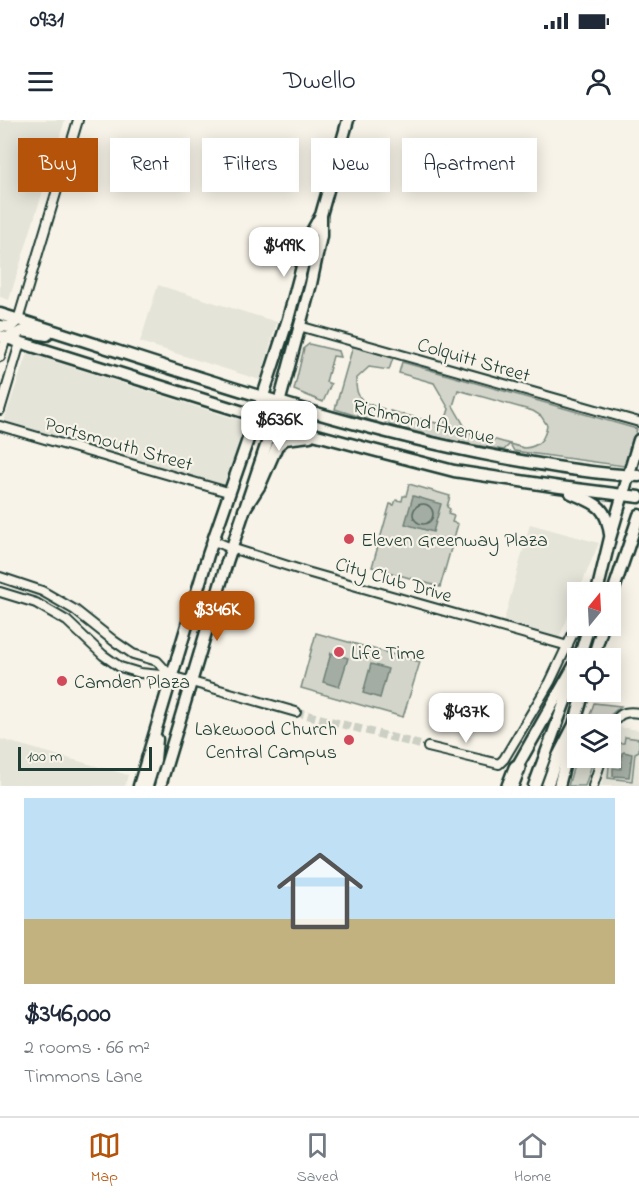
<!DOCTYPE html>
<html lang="en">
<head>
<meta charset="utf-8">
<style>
	:root { --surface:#fff; --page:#f2f2f3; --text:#1f2937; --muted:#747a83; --line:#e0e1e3; --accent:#b45309 }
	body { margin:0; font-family:"Indie Flower",sans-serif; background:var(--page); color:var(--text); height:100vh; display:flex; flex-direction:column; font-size:22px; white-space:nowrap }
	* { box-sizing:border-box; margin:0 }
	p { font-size:20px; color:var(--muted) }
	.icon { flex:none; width:33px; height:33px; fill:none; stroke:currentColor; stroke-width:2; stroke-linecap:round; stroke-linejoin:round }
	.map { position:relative; height:666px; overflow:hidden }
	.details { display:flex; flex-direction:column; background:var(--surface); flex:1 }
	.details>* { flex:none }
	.top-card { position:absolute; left:18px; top:18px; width:603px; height:54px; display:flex; gap:12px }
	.needle { width:39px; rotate:18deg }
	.buttons { position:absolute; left:567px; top:462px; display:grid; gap:12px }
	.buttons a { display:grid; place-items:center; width:54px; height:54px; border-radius:0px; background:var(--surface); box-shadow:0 3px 15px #0003; font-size:30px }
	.scale { position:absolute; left:18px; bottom:15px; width:134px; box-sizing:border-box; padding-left:6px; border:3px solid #1f3d34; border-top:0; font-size:16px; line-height:21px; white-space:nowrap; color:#1f3d34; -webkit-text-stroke:4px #f7f3e8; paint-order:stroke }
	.price { position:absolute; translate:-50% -51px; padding:0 14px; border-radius:12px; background:#fff; color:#222; font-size:20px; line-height:39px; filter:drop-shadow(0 2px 3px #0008) }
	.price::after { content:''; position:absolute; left:50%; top:36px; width:18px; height:14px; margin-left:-9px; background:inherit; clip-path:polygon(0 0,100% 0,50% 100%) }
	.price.selected { background:var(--accent); color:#fff }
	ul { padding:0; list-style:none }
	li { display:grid; align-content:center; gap:12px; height:318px; padding:0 24px }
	li span { display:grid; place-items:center; height:186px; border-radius:0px; color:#555 }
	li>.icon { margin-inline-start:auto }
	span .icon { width:108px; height:108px; fill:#fffc; stroke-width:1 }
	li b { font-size:26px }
	.pill { padding:0 21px; border-radius:0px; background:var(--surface); box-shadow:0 3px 15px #0003; font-size:21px; line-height:54px }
	.pill.selected { background:var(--accent); color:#fff }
	.status { display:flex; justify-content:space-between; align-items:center; height:42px; padding:0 30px; background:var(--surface); direction:ltr }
	.status svg { height:16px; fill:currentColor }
	header { display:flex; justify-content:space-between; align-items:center; height:78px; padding:0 24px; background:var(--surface); font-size:27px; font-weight:600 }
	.menu { display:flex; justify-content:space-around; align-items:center; height:84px; border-top:2px solid var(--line); background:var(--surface); font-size:16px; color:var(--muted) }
	.menu a { display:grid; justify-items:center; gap:3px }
	.menu .selected { color:var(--accent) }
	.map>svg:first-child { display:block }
</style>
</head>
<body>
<div class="status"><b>09:31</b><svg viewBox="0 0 49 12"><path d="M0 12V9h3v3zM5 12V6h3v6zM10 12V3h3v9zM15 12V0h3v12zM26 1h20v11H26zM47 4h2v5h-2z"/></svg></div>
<header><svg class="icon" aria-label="menu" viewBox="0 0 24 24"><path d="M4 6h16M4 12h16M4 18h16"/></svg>Dwello<svg class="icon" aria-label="person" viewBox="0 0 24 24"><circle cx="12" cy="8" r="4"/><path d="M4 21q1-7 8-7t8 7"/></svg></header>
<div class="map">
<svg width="639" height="666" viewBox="0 0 639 666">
	<rect width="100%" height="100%" fill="#f7f3e8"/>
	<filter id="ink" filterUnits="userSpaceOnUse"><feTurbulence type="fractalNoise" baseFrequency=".0167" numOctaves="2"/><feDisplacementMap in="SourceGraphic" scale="12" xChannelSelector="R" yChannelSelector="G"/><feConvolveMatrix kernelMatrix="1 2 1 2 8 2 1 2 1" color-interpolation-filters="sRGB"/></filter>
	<g filter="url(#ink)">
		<g fill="#e5e4d9">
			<polygon points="0,0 65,0 9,180 0,177"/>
			<polygon points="158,165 277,202 260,260 140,222"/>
			<polygon points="27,233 245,302 226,366 4,301"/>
			<polygon points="530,404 599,423 559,518 503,504"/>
			<polygon points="618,607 639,610 639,666 601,666"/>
			<polygon points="0,619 128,655 125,666 0,666"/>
		</g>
		<g fill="#d3d5ca" stroke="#79897f" stroke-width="1.5" fill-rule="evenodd">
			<polygon points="309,224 338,231 340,237 333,236 326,262 331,264 323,282 294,270 304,228"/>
			<path d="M353 226 393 238 389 250 369 247 356 259C355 281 365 284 384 289L376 302 335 289Z"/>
			<path d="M402 242 637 309 624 346 514 331 510 324 504 330 452 321 385 304 390 291 444 305 449 289 434 263 399 253ZM458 270 533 291 541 296 547 305C545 319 539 327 524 328L468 312 453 286Z"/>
			<polygon points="409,364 450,376 447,387 450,389 448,394 454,396 452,402 458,404 440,467 372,447 390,384 394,385 396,380 402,381 403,376 406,376"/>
			<polygon points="316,513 420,542 403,597 301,568"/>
			<polygon points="594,583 621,586 608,597 605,604 587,604"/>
			<polygon points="625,617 639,619 639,631 635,633 632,661 608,658 609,645 613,645 615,635 619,635 620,623 624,623"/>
			<polygon points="577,635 578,638 594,638 585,666 568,666"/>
		</g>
		<g fill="#a4ada3" stroke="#6f8077" stroke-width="1.5">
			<polygon points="413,376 441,384 433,412 405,404"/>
			<polygon points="331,533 348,538 339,567 323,562"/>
			<polygon points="371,544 388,549 380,578 363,573"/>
			<polygon points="624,632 632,634 629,657 613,656 613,648 621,649 622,633"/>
		</g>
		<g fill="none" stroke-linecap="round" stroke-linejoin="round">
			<circle stroke="#546a60" stroke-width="1.5" cx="423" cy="394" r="10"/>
			<polyline stroke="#cccfc4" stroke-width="8" stroke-dasharray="8 4" stroke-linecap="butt" points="296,592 428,627"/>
			<g stroke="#1f3d34" stroke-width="12">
				<g id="minor">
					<polyline points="18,200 78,0"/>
					<polyline points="299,206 639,302"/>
					<polyline points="0,237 6,218"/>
					<polyline points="0,290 20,223"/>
					<polyline points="0,306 228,372"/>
					<polyline points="212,420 231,428 307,452 568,526"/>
					<polyline points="0,457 42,471 75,490 114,521 133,534 157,541 171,556"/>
					<polyline points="0,472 36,483 67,501 103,535 120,547 140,553 171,556 296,592"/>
					<path d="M610 610C617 595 622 590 639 593"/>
					<polyline points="428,627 499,644 504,639 550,562 578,503"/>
					<polyline points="593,666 602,638"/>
				</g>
			</g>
			<g stroke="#1f3d34" stroke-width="15">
				<g id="tertiary">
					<polyline points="139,666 208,435 263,276 288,199 311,113 321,95 348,0"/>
					<polyline points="147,666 155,640 157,619"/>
					<polyline points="160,666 227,442 274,302 311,164 321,116 321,96"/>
				</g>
			</g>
			<g stroke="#1f3d34" stroke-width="15">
				<g id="secondary">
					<path d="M0 194C165 245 329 305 499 337 545 345 592 354 639 356"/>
					<polyline points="0,206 10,207 18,200"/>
					<polyline points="0,216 317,315 373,330 454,351 560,367 639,377"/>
					<polyline points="6,218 23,211 47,215"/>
					<path d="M571 373C596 384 606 385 610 414"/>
					<polyline points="244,390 260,365 277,326 285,319 310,316"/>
					<polyline points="597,472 610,418 639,320"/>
					<polyline points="610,481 639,395"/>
					<polyline points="579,538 589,506"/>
					<polyline points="593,538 603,506"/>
					<polyline points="514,652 578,539"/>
					<polyline points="534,666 575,554"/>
					<polyline points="547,666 557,638 574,605 584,572"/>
					<polyline points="559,666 571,620"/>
				</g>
			</g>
			<g stroke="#1f3d34" stroke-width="20">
				<polyline id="motorway" points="510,666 517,648"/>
			</g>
			<use href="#minor" stroke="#f7f3e8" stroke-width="8"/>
			<use href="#tertiary" stroke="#f7f3e8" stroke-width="10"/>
			<use href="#secondary" stroke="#f7f3e8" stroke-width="10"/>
			<use href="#motorway" stroke="#f7f3e8" stroke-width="15"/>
		</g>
	</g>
	<g fill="#d1495b" stroke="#f7f3e8" stroke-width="2">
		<circle cx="349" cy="419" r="6"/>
		<circle cx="339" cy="532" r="6"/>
		<circle cx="62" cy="561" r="6"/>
		<circle cx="349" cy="620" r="6"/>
	</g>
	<g text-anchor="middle" stroke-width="4.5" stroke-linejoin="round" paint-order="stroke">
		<g font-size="20" fill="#1f3d34" stroke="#f7f3e8">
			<text transform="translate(474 239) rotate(16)" y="7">Colquitt Street</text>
			<text transform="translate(424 301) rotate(13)" y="7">Richmond Avenue</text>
			<text transform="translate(119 323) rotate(16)" y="7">Portsmouth Street</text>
			<text transform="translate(394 459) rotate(16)" y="7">City Club Drive</text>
		</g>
		<g font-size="20" fill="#1f3d34" stroke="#f7f3e8" text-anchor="start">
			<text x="361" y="426">Eleven Greenway Plaza</text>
			<text x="351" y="539">Life Time</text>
			<text x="74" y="568">Camden Plaza</text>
			<text x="337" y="615" text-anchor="end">Lakewood Church<tspan x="337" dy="23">Central Campus</tspan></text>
		</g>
	</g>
</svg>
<div class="buttons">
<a><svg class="needle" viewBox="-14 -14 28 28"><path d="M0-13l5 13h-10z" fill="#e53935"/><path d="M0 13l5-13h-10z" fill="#747a83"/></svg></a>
<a><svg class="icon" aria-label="locate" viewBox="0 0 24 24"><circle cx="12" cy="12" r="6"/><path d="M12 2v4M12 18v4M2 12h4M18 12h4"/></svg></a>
<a><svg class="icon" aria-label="layers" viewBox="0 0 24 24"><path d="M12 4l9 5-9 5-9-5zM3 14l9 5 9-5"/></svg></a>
</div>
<div class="scale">100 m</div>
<b class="price" style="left:284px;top:158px">$499K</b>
<b class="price" style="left:279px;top:332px">$636K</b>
<b class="price selected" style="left:217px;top:522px">$346K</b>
<b class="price" style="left:466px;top:624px">$437K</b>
<div class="top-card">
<a class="pill selected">Buy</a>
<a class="pill">Rent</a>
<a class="pill">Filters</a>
<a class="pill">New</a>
<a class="pill">Apartment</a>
</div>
</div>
<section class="details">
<ul>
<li><span style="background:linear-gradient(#bfe0f5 65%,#c2b280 0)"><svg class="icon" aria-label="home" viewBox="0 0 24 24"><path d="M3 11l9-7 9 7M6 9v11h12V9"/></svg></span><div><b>$346,000</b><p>2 rooms · 66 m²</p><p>Timmons Lane</p></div></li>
</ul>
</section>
<nav class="menu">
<a class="selected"><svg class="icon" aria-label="map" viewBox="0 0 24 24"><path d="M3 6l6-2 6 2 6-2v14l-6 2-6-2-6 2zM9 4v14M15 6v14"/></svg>Map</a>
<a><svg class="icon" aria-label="saved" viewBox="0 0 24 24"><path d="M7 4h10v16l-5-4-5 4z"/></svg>Saved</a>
<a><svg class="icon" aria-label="home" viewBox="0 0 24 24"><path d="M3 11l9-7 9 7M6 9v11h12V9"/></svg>Home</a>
</nav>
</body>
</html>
